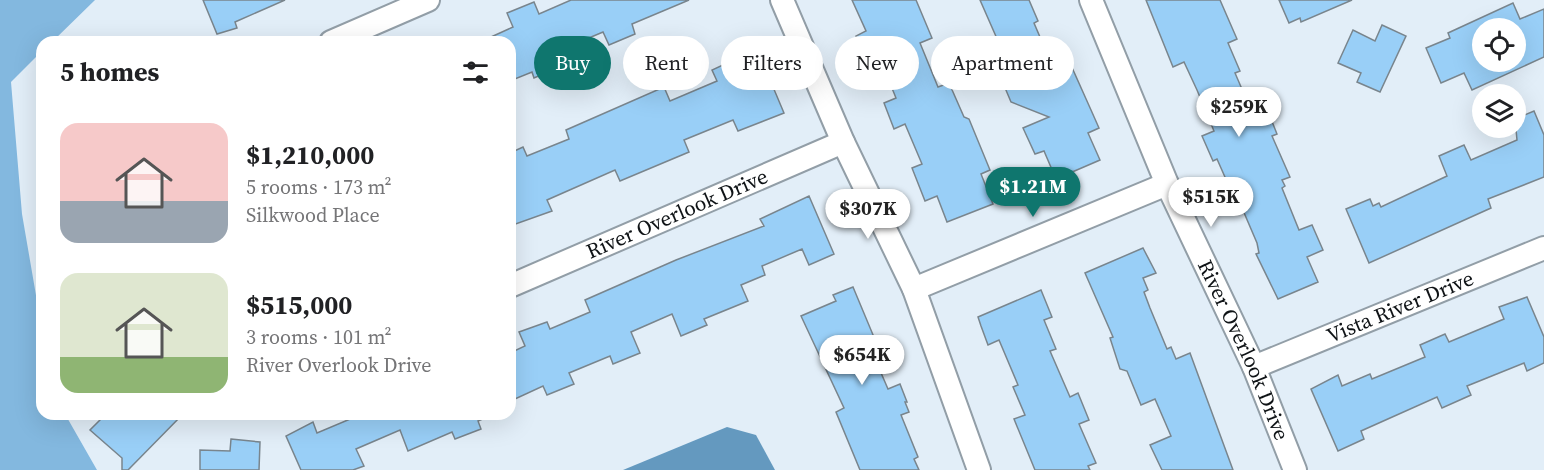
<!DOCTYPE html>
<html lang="en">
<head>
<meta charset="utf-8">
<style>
	:root { --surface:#fff; --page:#f2f2f2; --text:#202124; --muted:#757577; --accent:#0f766e }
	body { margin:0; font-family:"Source Serif 4",serif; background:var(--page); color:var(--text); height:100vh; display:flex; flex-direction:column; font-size:22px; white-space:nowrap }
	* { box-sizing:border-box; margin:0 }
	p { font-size:20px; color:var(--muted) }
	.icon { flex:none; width:33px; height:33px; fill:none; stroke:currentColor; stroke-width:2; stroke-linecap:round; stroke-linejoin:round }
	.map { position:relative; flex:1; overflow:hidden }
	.sheet { position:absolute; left:36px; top:36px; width:480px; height:384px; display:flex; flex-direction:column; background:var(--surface); border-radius:18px; box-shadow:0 6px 24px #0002 }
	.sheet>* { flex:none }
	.guide { position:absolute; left:534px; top:36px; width:570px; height:54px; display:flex; gap:12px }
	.controls { position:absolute; left:1472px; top:18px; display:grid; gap:12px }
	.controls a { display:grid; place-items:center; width:54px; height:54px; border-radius:50%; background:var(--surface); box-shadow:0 6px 24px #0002; font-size:30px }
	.price { position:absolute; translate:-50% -51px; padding:0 14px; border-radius:21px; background:#fff; color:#222; font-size:20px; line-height:39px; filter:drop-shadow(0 2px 3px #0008) }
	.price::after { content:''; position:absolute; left:50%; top:36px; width:18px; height:14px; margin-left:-9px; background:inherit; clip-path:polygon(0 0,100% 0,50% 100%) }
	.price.active { background:var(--accent); color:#fff }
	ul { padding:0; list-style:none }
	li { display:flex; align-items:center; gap:18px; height:150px; padding:0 24px }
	li span { display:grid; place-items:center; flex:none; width:168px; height:120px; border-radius:18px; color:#555 }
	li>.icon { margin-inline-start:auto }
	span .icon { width:72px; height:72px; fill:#fffc; stroke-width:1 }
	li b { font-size:26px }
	h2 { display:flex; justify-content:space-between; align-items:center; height:72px; padding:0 24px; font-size:26px }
	.pill { padding:0 21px; border-radius:27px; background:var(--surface); box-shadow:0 6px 24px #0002; font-size:21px; line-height:54px }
	.pill.active { background:var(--accent); color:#fff }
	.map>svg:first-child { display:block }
</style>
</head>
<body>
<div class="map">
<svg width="1544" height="470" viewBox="0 0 1544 470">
	<rect width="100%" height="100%" fill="#e2eef8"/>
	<polygon fill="#83b8df" points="0,0 95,0 52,42 42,42 42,51 11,82 22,214 42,330 42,414 65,414 97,470 0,470"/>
	<polygon fill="#6499bf" points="727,427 756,435 775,470 623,470"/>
	<g fill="#99cff7" stroke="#79858d" stroke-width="1.5" fill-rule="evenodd">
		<polygon points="203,0 285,0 235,22 237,28 217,34"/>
		<polygon points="571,0 689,0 632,24 635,34 609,45 603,32 558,51 564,65 534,78 532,72 510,81 510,42 480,42 513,27 507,13 534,2 539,14"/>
		<polygon points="852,0 916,0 932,38 920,43 938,87 949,83 964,117 969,119 990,170 981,174 993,204 947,222 937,196 925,201 912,168 922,164 905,124 894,129 884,103 896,98 879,56 867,61 856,36 866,31"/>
		<polygon points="980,0 1029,0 1038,21 1034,23 1049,58 1065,52 1091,110 1099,128 1088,133 1100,160 1056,179 1044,151 1035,154 1023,128 1049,117 1011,102 992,57 998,41"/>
		<polygon points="1146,0 1220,0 1237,39 1228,43 1240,71 1235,73 1251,110 1265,104 1277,134 1272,136 1290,177 1282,180 1285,186 1282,188 1299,230 1312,225 1323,250 1307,257 1318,282 1278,299 1256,254 1259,253 1257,243 1239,201 1236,202 1217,159 1213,161 1202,136 1214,131 1197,90 1184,62 1173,67"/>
		<polygon points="1279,0 1352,0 1301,22 1300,18 1289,23"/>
		<path d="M1513 3 1520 19 1544 9V57L1472 90 1464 73 1441 83 1426 48 1450 38 1448 33ZM1482 28H1515V62H1482Z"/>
		<polygon points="1382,25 1406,36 1380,92 1357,82 1361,73 1338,63 1353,30 1375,41"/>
		<polygon points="757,49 784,113 738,131 733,120 684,140 689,152 620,181 615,170 547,200 552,211 510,226 510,153 523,147 527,156 569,139 566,130 664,87 670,101 717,81 712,70"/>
		<polygon points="1534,111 1544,135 1544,177 1488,199 1491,208 1369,263 1346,209 1370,199 1373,206 1379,203 1381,207 1447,176 1439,156 1464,145 1471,160 1517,140 1515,119"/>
		<polygon points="809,196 834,254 809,265 802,249 762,266 765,275 741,285 748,301 704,319 707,325 681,336 672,314 631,332 640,353 613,364 610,356 569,373 574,384 547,395 543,386 515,399 510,387 510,353 525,346 519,332 547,322 550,329 590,312 585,300 676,260 764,226 760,219"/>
		<polygon points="1143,248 1156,273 1143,278 1148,290 1144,292 1150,308 1167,349 1171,347 1176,359 1190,353 1233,470 1162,470 1150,445 1171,436 1155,399 1141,405 1127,371 1120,369 1110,338 1113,337 1085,273"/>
		<polygon points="853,287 876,342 869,345 888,389 900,384 907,402 905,402 909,412 901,415 918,457 914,459 919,470 860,470 836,412 844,408 801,316 836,301 833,295"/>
		<polygon points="1041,290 1052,317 1044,320 1056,349 1050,351 1070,397 1078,393 1089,420 1079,424 1096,463 1088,466 1090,470 1035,470 1014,419 1025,415 1013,387 1018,385 999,340 988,345 981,326 978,317"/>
		<polygon points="1527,297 1544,337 1544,363 1527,371 1524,363 1467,386 1471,395 1442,408 1437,397 1361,431 1364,439 1338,451 1311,389 1338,375 1342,386 1370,374 1372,379 1425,357 1420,345 1445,334 1449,342 1504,319 1499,307"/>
		<polygon points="106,414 183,414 128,470 122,470 122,458 90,430"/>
		<polygon points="362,414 494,414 478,421 481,429 455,439 452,432 408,451 400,430 356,449 364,466 353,470 301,470 286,436 313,422 317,433"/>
		<polygon points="231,439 260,442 259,470 200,470 200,450 230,451"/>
	</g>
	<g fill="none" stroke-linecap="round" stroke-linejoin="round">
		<g stroke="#929ea7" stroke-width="26">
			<g id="minor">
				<polyline points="782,0 843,142 914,289 979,470"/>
				<path id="s1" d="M1091 0 1167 184 1254 367 1295 470"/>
				<polyline points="331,42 428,0"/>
				<path id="s2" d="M510 286 843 142"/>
				<polyline points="914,289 1167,184"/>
				<path id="s3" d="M1254 367 1544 248"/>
			</g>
		</g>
		<use href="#minor" stroke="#fff" stroke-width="22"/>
	</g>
	<g text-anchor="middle" stroke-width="5" stroke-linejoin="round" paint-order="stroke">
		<g font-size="21" fill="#0f1316" stroke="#fff">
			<text dy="7" stroke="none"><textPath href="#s2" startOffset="182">River Overlook Drive</textPath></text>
			<text dy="7" stroke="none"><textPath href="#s3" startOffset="158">Vista River Drive</textPath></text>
			<text dy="7" stroke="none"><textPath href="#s1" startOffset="382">River Overlook Drive</textPath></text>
		</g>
	</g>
</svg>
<div class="controls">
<a><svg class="icon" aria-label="locate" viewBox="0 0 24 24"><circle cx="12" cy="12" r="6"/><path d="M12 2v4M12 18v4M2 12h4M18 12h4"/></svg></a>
<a><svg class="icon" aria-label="layers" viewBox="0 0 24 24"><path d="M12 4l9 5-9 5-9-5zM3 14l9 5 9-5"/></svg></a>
</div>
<b class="price" style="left:1239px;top:138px">$259K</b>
<b class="price active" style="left:1033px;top:218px">$1.21M</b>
<b class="price" style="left:1211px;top:228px">$515K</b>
<b class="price" style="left:868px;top:240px">$307K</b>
<b class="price" style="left:862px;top:386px">$654K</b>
<div class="guide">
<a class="pill active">Buy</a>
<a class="pill">Rent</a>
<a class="pill">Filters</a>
<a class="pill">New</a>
<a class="pill">Apartment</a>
</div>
<section class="sheet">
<h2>5 homes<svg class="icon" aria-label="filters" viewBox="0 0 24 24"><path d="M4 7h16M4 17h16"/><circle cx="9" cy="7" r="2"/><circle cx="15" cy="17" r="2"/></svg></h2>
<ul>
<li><span style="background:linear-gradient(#f6c9c9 65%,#9aa5b1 0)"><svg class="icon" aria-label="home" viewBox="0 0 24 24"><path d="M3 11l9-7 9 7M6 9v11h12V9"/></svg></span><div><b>$1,210,000</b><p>5 rooms · 173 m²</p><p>Silkwood Place</p></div></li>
<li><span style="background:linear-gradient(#dfe7d0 70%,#8fb573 0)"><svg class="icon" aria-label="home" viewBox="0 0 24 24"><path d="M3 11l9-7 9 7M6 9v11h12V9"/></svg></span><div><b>$515,000</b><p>3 rooms · 101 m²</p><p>River Overlook Drive</p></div></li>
</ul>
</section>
</div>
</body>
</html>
